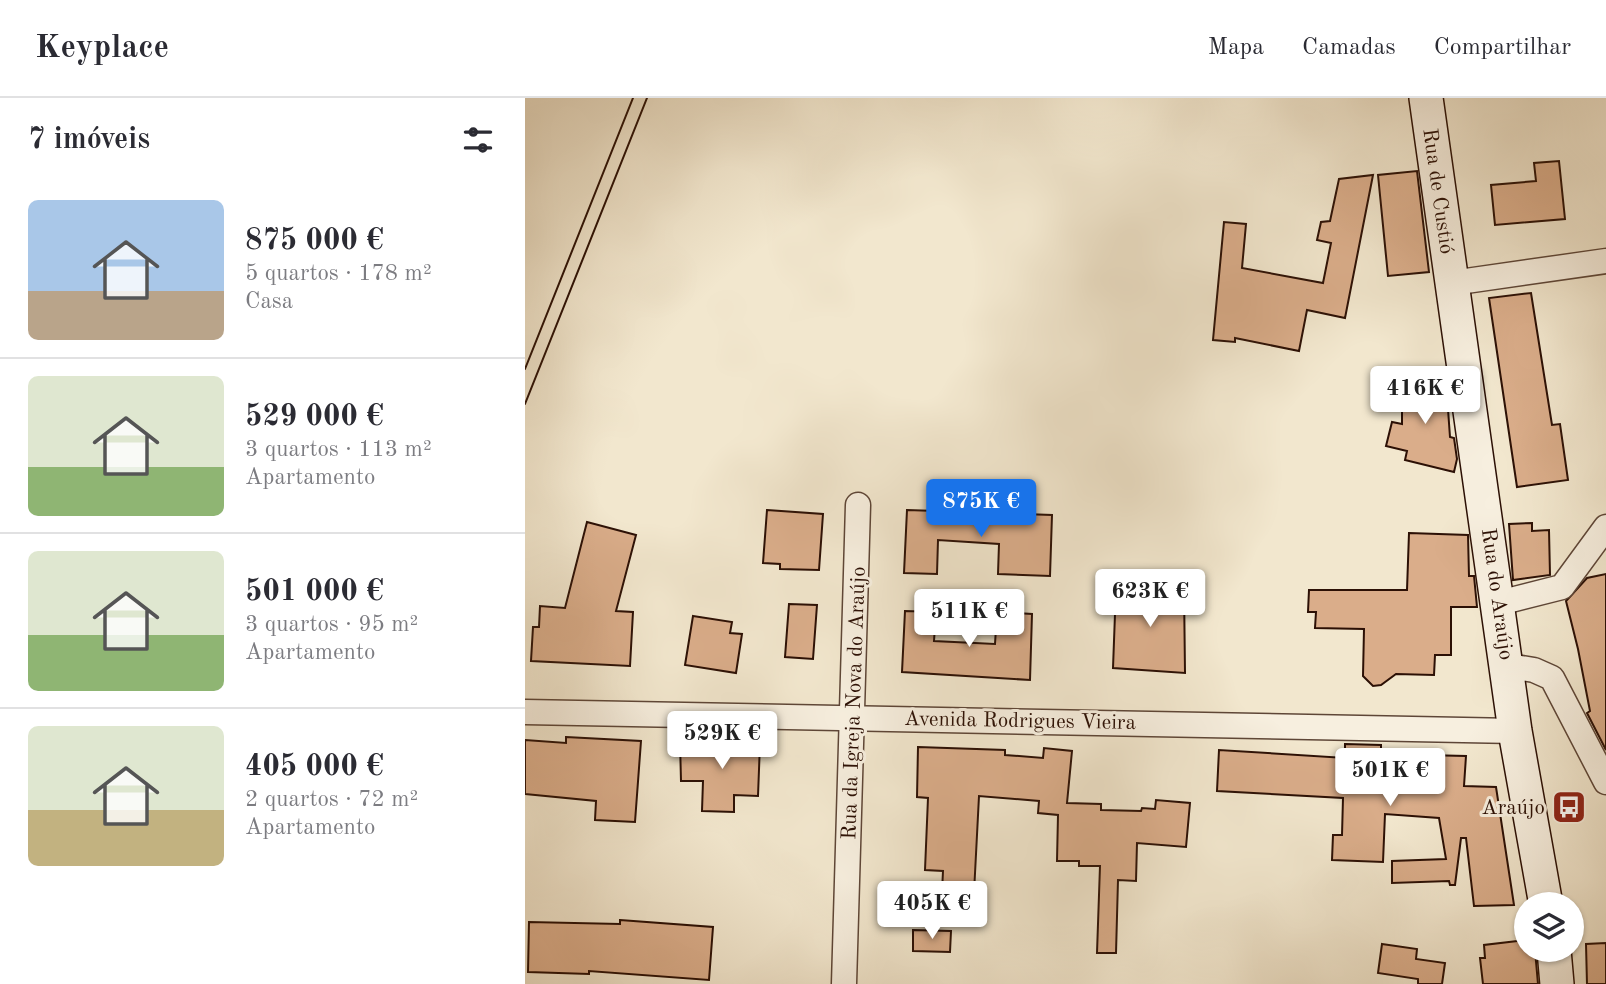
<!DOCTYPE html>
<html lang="pt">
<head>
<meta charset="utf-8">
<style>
	:root { --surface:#fff; --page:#f2f2f3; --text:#2b2b33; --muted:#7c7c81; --line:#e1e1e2; --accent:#1a73e8 }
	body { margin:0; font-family:"Old Standard TT",serif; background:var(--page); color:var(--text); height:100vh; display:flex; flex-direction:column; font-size:26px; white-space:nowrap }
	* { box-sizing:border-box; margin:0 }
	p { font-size:23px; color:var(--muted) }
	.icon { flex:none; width:38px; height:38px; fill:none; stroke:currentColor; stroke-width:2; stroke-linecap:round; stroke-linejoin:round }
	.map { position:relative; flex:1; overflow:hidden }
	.sheet { display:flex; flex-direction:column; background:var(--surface); width:525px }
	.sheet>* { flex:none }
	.tools { position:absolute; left:989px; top:794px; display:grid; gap:14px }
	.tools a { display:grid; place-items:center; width:70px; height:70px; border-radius:50%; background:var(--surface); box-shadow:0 2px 5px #0004; font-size:35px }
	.price { position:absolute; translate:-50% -60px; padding:0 16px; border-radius:7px; background:#fff; color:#222; font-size:23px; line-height:46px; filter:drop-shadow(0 2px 4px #0008) }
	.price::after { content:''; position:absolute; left:50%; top:42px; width:21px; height:16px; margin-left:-10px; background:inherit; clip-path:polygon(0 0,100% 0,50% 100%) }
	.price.active { background:var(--accent); color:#fff }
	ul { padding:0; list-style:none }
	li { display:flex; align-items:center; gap:21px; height:175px; padding:0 28px }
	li+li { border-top:2px solid var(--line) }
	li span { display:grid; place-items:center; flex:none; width:196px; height:140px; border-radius:10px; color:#555 }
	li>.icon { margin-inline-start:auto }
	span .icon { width:84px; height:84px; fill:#fffc; stroke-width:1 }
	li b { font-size:30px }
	h2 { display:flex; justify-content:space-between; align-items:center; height:84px; padding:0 28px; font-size:30px }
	header { display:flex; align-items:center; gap:42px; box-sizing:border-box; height:98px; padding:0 35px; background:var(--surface); border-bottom:2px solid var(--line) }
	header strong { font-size:33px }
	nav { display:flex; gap:38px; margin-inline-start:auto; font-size:24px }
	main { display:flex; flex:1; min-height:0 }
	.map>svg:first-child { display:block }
</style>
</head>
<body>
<header>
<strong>Keyplace</strong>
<nav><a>Mapa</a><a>Camadas</a><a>Compartilhar</a></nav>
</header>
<main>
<section class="sheet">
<h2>7 imóveis<svg class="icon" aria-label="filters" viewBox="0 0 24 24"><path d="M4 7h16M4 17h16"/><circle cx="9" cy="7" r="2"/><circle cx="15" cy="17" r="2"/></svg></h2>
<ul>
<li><span style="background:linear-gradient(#a9c7e8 65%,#b9a48a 0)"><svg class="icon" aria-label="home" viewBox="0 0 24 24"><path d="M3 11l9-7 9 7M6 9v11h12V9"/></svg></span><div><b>875 000 €</b><p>5 quartos · 178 m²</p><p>Casa</p></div></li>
<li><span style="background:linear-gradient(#dfe7d0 65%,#8fb573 0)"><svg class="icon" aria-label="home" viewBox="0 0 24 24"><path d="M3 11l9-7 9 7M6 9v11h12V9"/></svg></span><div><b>529 000 €</b><p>3 quartos · 113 m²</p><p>Apartamento</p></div></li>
<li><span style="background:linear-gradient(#dfe7d0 60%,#8fb573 0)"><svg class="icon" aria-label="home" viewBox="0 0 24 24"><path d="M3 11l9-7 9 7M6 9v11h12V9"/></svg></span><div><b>501 000 €</b><p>3 quartos · 95 m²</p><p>Apartamento</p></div></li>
<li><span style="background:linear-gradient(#dfe7d0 60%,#c2b280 0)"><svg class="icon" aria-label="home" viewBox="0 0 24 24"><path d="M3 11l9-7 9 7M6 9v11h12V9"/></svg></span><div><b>405 000 €</b><p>2 quartos · 72 m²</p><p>Apartamento</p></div></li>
</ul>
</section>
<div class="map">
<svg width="1081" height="886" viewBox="0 0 1081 886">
	<rect width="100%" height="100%" fill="#f2e7ce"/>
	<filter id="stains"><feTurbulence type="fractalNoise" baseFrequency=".00286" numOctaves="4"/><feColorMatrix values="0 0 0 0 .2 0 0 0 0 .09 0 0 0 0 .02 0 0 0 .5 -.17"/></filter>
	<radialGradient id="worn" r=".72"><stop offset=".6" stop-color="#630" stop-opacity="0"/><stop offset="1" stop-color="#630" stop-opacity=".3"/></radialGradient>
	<g fill="#daad8a" stroke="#2c1005" stroke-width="2">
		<polygon points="1034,63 1040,121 970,127 966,87 1011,83 1009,65"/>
		<polygon points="892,73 904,174 863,178 853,77"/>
		<polygon points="848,77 820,220 782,212 774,253 710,240 710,244 688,242 699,124 721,126 717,170 798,185 806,145 792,142 796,124 805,123 814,81"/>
		<polygon points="1006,195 1027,327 1035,326 1043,382 992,389 964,200"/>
		<polygon points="877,283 921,283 925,339 929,340 932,361 929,374 880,362 882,353 861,348 867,324 877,326"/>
		<polygon points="242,412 298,416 294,472 255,471 255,466 238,465"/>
		<polygon points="382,412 527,417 525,478 473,476 474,446 413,442 412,476 379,475"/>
		<polygon points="62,424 111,437 91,513 108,514 105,568 6,563 8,529 14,529 15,508 40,510"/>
		<polygon points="1007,425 1007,433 1024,432 1025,477 988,482 984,426"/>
		<polygon points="884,435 943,437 944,478 949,478 952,509 926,509 926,557 910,557 909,577 871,576 856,587 848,588 838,578 839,531 790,530 791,514 783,514 784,492 882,492"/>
		<polygon points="1081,476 1081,652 1062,615 1065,613 1053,551 1041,503 1062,480"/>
		<polygon points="591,489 659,490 660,575 588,570"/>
		<polygon points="264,506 292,507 288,561 260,559"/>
		<polygon points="380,513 411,514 409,543 470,546 472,514 507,516 505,582 377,574"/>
		<polygon points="168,518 207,524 205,535 217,536 211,575 160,567"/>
		<polygon points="41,639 116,643 110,724 70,722 71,703 0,696 0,642 41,645"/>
		<polygon points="155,644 235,645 233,698 209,697 209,714 177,713 178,683 156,683"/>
		<polygon points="820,646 856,647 856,656 941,658 939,688 971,689 989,807 949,808 941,740 936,740 930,787 925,787 924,783 867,785 867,763 921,761 914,720 860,716 858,764 807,762 808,737 817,737 818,700 692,693 694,652 820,660"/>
		<polygon points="393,649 480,652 480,657 518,660 519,650 547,653 542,705 576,706 576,712 616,713 617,710 630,711 631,702 665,705 661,749 612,745 611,783 593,782 591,855 572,855 575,768 554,768 554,763 532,763 533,717 513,715 514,703 454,698 449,795 417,794 418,773 400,772 403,700 392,699"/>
		<polygon points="95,822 188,829 184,882 64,873 64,876 3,874 4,824 95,826"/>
		<polygon points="388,832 426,833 425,854 388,853"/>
		<polygon points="1001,842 1001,852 1010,852 1013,886 958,886 955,860 960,860 959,847"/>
		<polygon points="1081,845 1081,886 1062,886 1061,846"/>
		<polygon points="857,846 892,851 891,861 920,865 917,886 893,886 893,881 853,875"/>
	</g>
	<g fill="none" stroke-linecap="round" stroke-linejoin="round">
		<g stroke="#5e4637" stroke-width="27">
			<g id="street">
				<polyline points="927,185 1081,163"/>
				<polyline points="974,505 1037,489 1081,429"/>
				<polyline points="983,568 1009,572 1027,580 1081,684"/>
				<polyline points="0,614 990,633"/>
				<polyline points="319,886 333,407"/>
			</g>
		</g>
		<g stroke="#2c1005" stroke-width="36">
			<g id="secondary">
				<polyline points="901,0 990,633 1021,807"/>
				<polyline points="1029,852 1032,886"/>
			</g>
		</g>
		<use href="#street" stroke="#f7efdf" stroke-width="24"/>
		<use href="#secondary" stroke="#f7efdf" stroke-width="33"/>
		<g stroke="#2c1005" stroke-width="2">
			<polyline points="0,271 108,0"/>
			<polyline points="0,306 122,0"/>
		</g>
	</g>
	<defs>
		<g id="bus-square" transform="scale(1.75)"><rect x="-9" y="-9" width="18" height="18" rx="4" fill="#8f2418" stroke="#f7efdf"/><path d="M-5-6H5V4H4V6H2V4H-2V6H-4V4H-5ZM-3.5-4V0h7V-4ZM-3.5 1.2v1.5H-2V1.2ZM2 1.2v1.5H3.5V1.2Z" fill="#fff"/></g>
	</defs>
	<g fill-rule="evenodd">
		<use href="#bus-square" x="1044" y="709"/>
	</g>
	<g text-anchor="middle" stroke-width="6" stroke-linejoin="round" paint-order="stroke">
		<g font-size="21" fill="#2c1005" stroke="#f7efdf">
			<text transform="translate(914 93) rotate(82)" y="7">Rua de Custió</text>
			<text transform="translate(973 496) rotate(82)" y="7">Rua do Araújo</text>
			<text transform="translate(328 605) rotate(-88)" y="7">Rua da Igreja Nova do Araújo</text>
			<text transform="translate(495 622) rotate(1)" y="7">Avenida Rodrigues Vieira</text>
		</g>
		<g font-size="21" fill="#2c1005" stroke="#f7efdf" text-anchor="end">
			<text x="1020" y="716">Araújo</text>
		</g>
	</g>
	<rect width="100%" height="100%" filter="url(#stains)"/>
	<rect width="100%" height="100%" fill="url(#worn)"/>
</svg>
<div class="tools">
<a><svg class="icon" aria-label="layers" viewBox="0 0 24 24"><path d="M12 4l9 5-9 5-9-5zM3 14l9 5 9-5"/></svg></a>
</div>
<b class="price" style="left:900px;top:328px">416K €</b>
<b class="price active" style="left:456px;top:441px">875K €</b>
<b class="price" style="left:625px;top:531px">623K €</b>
<b class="price" style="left:444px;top:551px">511K €</b>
<b class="price" style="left:197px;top:673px">529K €</b>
<b class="price" style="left:865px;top:710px">501K €</b>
<b class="price" style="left:407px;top:843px">405K €</b>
</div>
</main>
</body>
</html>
